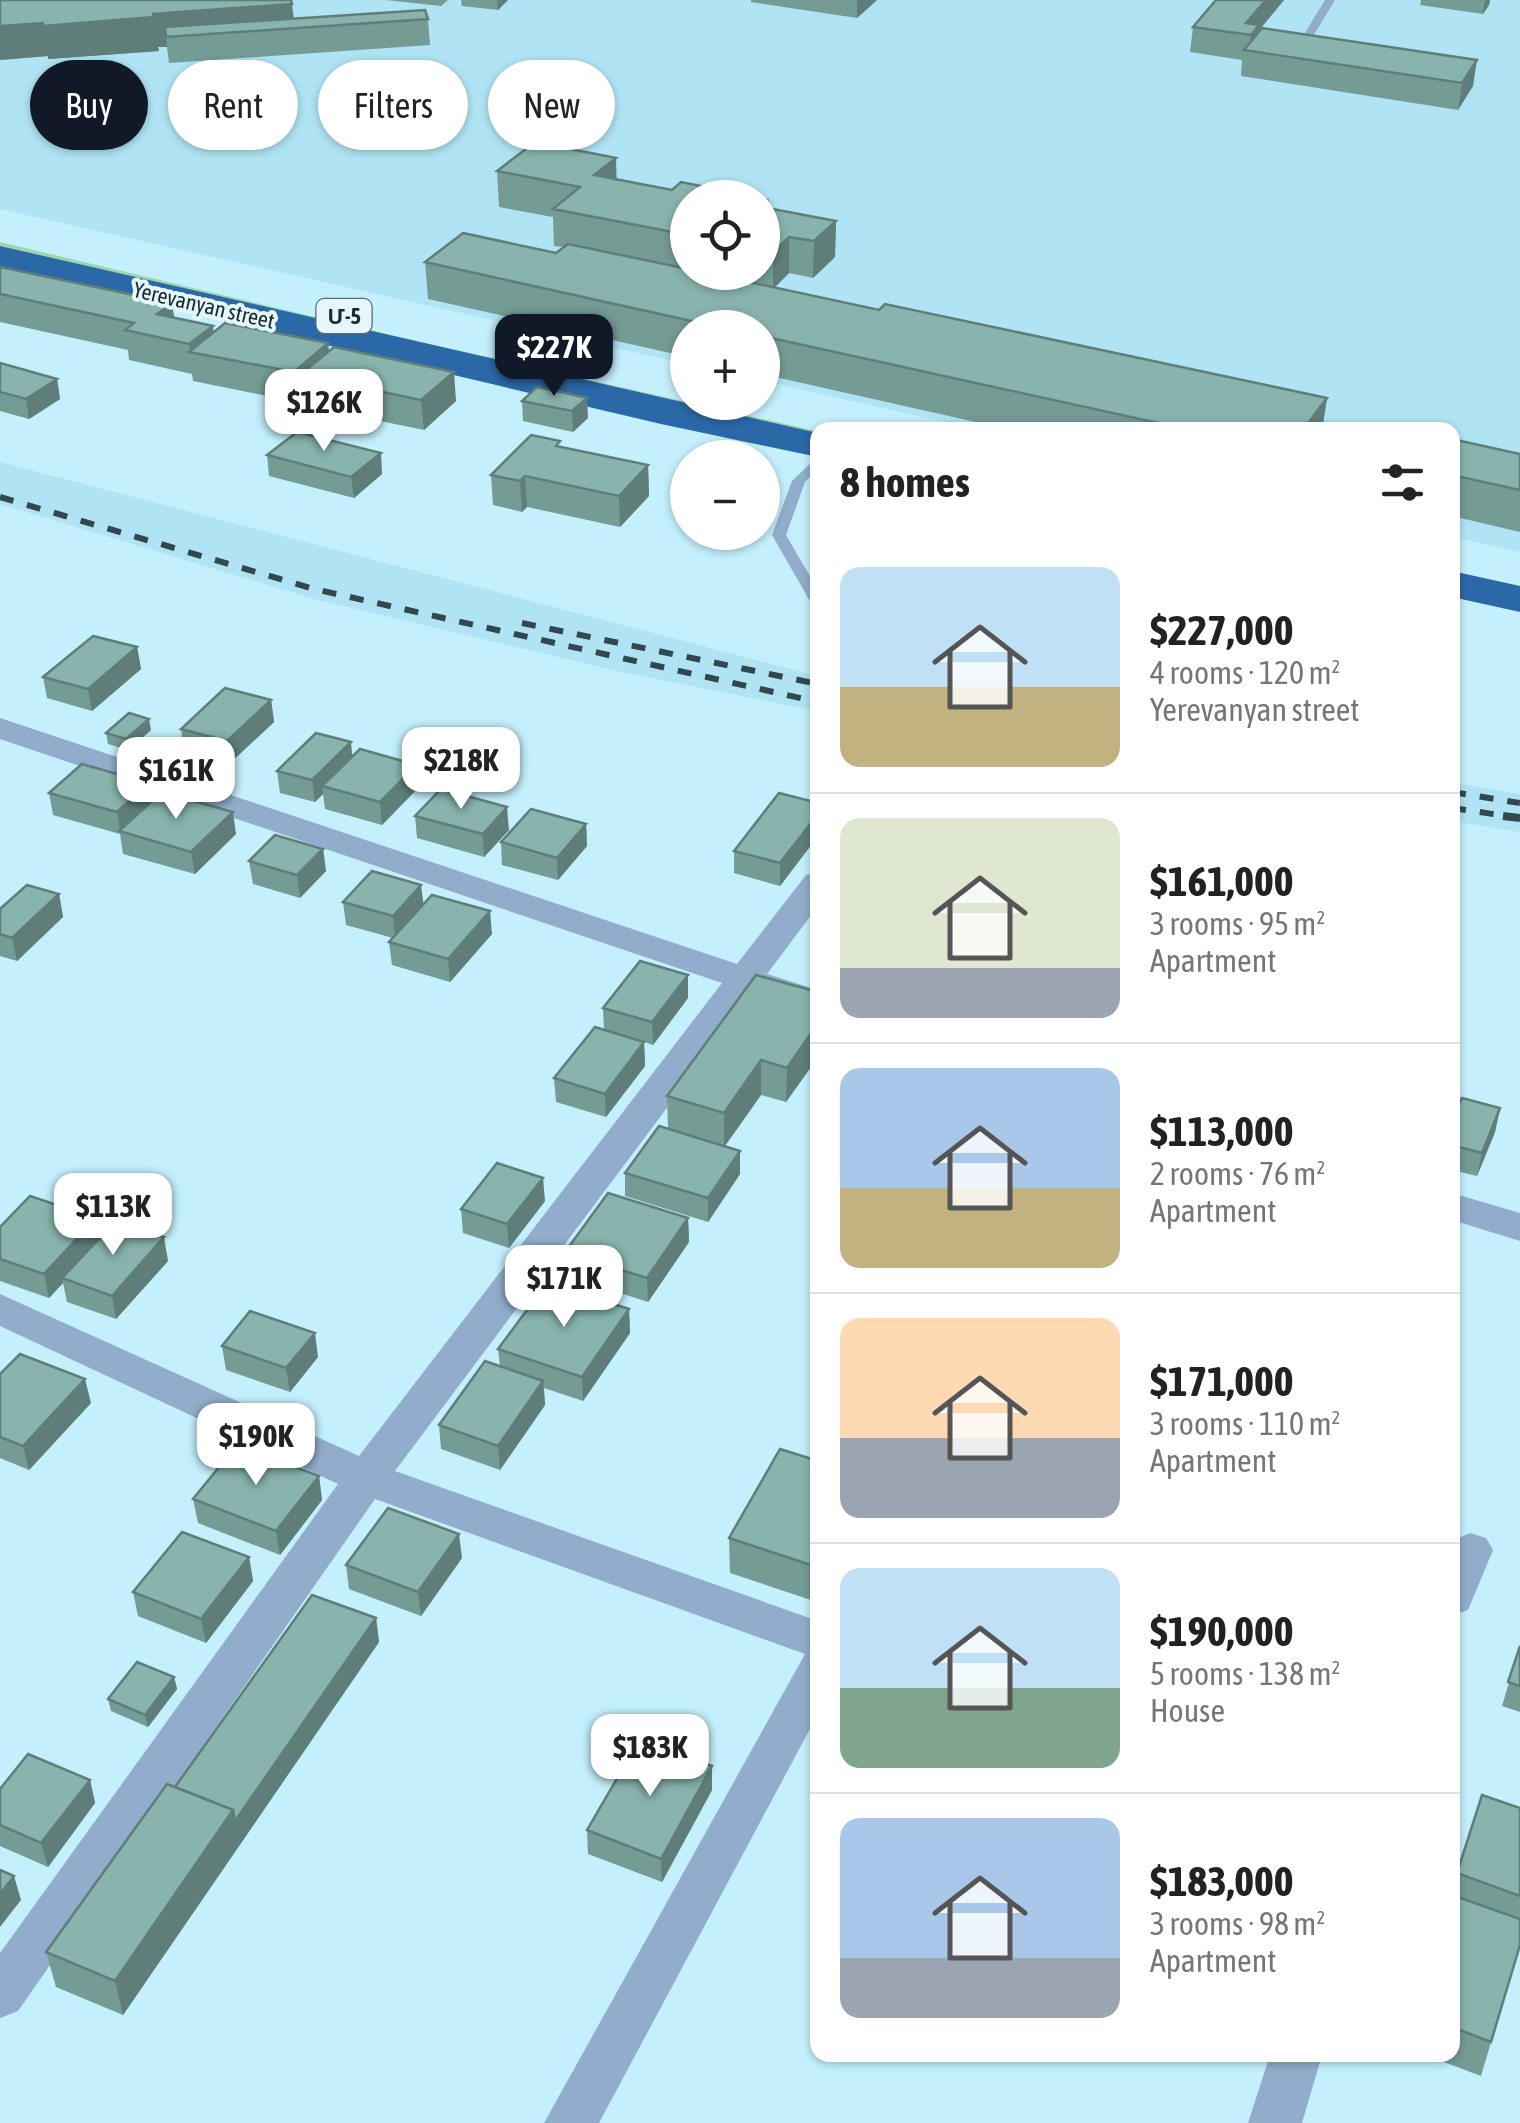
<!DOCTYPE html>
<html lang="en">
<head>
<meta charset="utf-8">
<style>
	:root { --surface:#fff; --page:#f2f2f2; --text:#222; --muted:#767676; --line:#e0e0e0; --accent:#111827 }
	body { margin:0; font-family:"Asap Condensed","Noto Sans Armenian",sans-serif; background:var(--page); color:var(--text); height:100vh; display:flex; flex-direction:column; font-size:38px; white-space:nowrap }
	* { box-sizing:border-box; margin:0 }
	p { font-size:32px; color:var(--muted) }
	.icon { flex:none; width:55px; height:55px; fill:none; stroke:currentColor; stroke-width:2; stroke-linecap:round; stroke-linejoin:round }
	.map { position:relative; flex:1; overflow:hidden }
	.drawer { position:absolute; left:810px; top:422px; width:650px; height:1640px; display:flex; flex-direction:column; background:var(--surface); border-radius:20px; box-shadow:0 2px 8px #0004 }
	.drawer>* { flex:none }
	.banner { position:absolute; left:30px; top:60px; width:630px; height:90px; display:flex; gap:20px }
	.tools { position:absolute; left:670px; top:180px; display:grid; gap:20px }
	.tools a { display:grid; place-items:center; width:110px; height:110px; border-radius:50%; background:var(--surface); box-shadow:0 2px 8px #0004; font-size:50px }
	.price { position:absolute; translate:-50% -85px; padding:0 22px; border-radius:20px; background:#fff; color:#222; font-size:32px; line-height:65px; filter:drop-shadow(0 2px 5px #0008) }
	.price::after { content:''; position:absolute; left:50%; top:60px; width:30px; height:22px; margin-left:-15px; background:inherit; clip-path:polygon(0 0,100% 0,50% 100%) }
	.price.active { background:var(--accent); color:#fff }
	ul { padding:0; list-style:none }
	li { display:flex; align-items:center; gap:30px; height:250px; padding:0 30px }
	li+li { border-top:2px solid var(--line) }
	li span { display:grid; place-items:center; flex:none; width:280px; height:200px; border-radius:20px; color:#555 }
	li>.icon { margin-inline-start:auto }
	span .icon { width:120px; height:120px; fill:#fffc; stroke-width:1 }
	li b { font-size:42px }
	h2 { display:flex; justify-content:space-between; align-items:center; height:120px; padding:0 30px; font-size:42px }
	.pill { padding:0 35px; border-radius:45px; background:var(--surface); box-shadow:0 2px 8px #0004; font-size:35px; line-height:90px }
	.pill.active { background:var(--accent); color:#fff }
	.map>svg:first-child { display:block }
</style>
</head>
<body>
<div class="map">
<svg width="1520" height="2123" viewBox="0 0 1520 2123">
	<rect width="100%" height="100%" fill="#c4effc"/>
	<g fill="#b0e4f4" fill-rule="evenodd">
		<path d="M0 0H1520V552L1453 537 1452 430H980L763 381 762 328H688L687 364 0 209ZM688 198H762V272H688Z"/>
		<polygon points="0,462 817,676 817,711 617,671 314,599 0,504"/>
		<polygon points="1453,783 1520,794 1520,832 1453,821"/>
	</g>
	<polygon fill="#9dd6ab" points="0,242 424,343 817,431 817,439 0,250"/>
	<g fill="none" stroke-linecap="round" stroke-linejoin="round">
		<g fill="#92adcc" fill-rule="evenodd">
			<polygon points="1325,0 1335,0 1312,38 1304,38 1303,36"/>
			<polygon points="818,456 818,469 805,482 786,535 818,590 818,607 811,603 772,535 792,481"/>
		</g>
		<g fill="#92adcc" fill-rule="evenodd">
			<polygon points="0,718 737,964 806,875 818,872 818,906 767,974 818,990 818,1014 753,993 395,1471 818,1621 818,1714 599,2123 544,2123 805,1654 375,1499 18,2011 0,2018 0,1953 338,1484 0,1326 0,1294 359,1456 722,983 0,739"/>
			<polygon points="1452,1193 1520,1213 1520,1241 1452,1220"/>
			<polygon points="1470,1533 1486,1538 1493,1550 1468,1610 1452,1615 1452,1541"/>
			<polygon points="1270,2055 1322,2055 1302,2123 1248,2123"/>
		</g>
		<g fill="#2b68a8" fill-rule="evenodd">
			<polygon points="0,246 818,433 818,457 661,424 0,268"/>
			<polygon points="1452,571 1520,586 1520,612 1452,597"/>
		</g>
		<g stroke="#33484e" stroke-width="6" stroke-dasharray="14 14" stroke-linecap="butt">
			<polyline points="0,497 314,589 818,702"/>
			<polyline points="522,623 818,684"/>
			<polyline points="1452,792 1520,803"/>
			<polyline points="1452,808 1520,818"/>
		</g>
		<polyline stroke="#33484e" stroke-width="8" stroke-dasharray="18 18" stroke-linecap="butt" points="1503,816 1520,818"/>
	</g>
	<g fill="#759b95" fill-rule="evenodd">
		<polygon points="0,0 294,18 428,19 430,45 169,63 167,47 158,47 159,51 48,59 48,56 0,60"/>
		<polygon points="386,0 448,0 441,6"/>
		<polygon points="461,0 508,0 498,10 462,6"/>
		<polygon points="751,0 877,0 857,18 751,2"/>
		<polygon points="1284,0 1258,32 1473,86 1458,110 1241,76 1242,60 1190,52 1193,27"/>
		<polygon points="1421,0 1490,0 1489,5 1483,14 1420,5"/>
		<path d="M535 142 616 158V179L672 190 681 182 769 199V208L836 221 835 257 813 278 789 273 774 288 879 310 885 304 1327 398 1322 430H1011L762 374V328H688V357L428 299 425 262 463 233 556 253 563 247 554 246 553 217 499 207 497 171ZM688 198H762V272H688Z"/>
		<polygon points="0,267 172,303 174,318 213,326 213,332 328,343 329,351 456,401 424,430 303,405 303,398 297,402 193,381 192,374 129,360 128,350 0,322"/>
		<polygon points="0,363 57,379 60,399 29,419 0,411"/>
		<polygon points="537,387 588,418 573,432 523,421 522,401"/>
		<polygon points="1452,439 1520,454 1520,532 1452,516"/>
		<polygon points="561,447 648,465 649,496 620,527 527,507 522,512 493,505 491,475"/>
		<polygon points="267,455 382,474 354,498 269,476"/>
		<polygon points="137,647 141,669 92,711 47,698 43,677"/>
		<polygon points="271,700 274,722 230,763 184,751 181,729"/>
		<polygon points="151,730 128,750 108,744 106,733"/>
		<polygon points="352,757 419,787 382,825 325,809 323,794 315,802 280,793 277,771"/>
		<polygon points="149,783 152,801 236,834 195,874 123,854 120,834 53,815 49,793"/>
		<polygon points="818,803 818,836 780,886 734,873 734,851"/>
		<polygon points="415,816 509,830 484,857 417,838"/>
		<polygon points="586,824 587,846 558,880 502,865 501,842"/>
		<polygon points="323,849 326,871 300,898 253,884 249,861"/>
		<polygon points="59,894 63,917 17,961 0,956 0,909"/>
		<polygon points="343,902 423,905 492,934 450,982 392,965 389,942 393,938 346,925"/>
		<polygon points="688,998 653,1045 644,1042 645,1066 606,1117 556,1102 554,1078 604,1030 603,1008"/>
		<polygon points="818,1023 818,1057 786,1102 761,1095 725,1146 740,1174 708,1222 625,1196 625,1173 668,1129 667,1096"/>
		<polygon points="1500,1108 1495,1132 1477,1176 1452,1170 1452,1119"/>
		<polygon points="545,1201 509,1248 463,1233 461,1209"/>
		<polygon points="96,1218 100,1238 168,1261 116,1319 67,1302 63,1283 49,1298 0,1281 0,1227"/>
		<polygon points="688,1218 689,1242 648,1302 567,1276 565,1252"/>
		<polygon points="629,1309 630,1333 583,1401 544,1388 545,1405 500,1470 441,1449 439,1425 500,1366 498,1349"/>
		<polygon points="222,1346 318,1357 290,1392 226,1370"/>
		<polygon points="0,1374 91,1403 29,1470 0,1458"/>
		<polygon points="818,1461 817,1602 730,1573 729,1538"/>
		<polygon points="319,1476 322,1500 280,1555 198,1523 193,1499"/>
		<polygon points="249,1557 253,1581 206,1643 138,1616 133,1592"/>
		<polygon points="462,1558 421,1616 349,1589 346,1565"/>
		<polygon points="376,1618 379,1642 123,2015 56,1987 46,1952 175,1787"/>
		<polygon points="1520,1646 1520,1712 1502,1706"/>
		<polygon points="174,1677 177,1689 148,1727 111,1711 108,1699"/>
		<polygon points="90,1780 95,1803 48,1867 0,1846 0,1789"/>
		<polygon points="712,1790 662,1882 588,1854 587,1830"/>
		<polygon points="1520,1808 1520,1945 1481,2076 1425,2055 1452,2055 1452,1891 1457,1873"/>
	</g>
	<g fill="#5f7e79">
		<polygon points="497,0 508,0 498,10"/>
		<polygon points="857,0 877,0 857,18"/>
		<polygon points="1266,0 1284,0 1258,31 1249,51 1251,35 1246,23"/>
		<polygon points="1485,0 1490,0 1489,5 1483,14"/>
		<polygon points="292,4 295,28 166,37 167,47 158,47 159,51 48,59 48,56 0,60 0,26"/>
		<polygon points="1477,60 1473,86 1458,110 1462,83"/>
		<polygon points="616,158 617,193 594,175"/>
		<polygon points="836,221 835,257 813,278 814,241"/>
		<polygon points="789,237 789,273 773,289 773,252"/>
		<polygon points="172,303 176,332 157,314"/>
		<polygon points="213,326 216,355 190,352 189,344"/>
		<polygon points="328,343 331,372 300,375 303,398 297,402 294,372"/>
		<polygon points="454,372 456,401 424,430 421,400"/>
		<polygon points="57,379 60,399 29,419 26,399"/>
		<polygon points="587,398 588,418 573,432 572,411"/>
		<polygon points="1327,398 1322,430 1303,430"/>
		<polygon points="381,453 382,474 354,498 351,477"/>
		<polygon points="648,465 649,496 620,527 619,496"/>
		<polygon points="525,476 527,507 522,512 520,481"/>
		<polygon points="137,647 141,669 92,711 88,689"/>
		<polygon points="271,700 274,722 230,763 227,741"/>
		<polygon points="149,719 151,730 128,750 126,739"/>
		<polygon points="351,742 353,764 322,786 323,794 315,802 312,780"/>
		<polygon points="417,765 419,787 382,825 380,802"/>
		<polygon points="149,783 152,805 120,831 117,812"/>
		<polygon points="507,807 509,830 484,857 483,834"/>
		<polygon points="233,812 236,834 195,874 191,852"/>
		<polygon points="818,814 818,836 780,886 780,863"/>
		<polygon points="586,824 587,846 558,880 557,858"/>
		<polygon points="323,849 326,871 300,898 297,875"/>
		<polygon points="421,885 424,908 395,939 393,916"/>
		<polygon points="59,894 63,917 17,961 12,938"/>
		<polygon points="490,911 492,934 450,982 448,959"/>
		<polygon points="688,975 688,998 653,1045 652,1022"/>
		<polygon points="818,1023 818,1057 786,1102 787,1068"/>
		<polygon points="644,1042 645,1066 606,1117 605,1094"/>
		<polygon points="761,1060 761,1095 724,1147 724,1113"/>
		<polygon points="1500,1108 1495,1132 1477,1176 1482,1153"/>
		<polygon points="740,1151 740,1174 708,1222 708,1198"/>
		<polygon points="543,1178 545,1201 509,1248 507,1224"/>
		<polygon points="96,1218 100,1242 62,1278 63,1283 49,1298 44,1274"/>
		<polygon points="688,1218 689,1242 648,1302 647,1278"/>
		<polygon points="164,1237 168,1261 116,1319 112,1296"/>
		<polygon points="629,1309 630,1333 583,1401 582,1377"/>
		<polygon points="315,1333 318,1357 290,1392 286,1368"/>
		<polygon points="85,1379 91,1403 29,1470 23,1446"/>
		<polygon points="543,1381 545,1405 500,1470 498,1446"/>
		<polygon points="319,1476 322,1500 280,1555 276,1531"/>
		<polygon points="459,1534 462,1558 421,1616 418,1592"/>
		<polygon points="249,1557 253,1581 206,1643 201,1619"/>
		<polygon points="376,1618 379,1642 123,2015 115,1981 233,1810"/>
		<polygon points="174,1677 177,1689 148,1727 145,1715"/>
		<polygon points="712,1766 712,1790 662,1882 661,1859"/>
		<polygon points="90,1780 95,1803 48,1867 41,1843"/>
		<polygon points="14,1876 21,1900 0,1927 0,1894"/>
	</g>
	<g fill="#88b4ad" stroke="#5f7e79" stroke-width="2.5">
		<polygon points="0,0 291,0 292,4 153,14 154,17 43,26 43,23 0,26"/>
		<polygon points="1216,0 1266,0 1246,23 1259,25 1251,35 1193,27"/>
		<polygon points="425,10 428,19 166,37 165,27"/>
		<polygon points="1262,28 1477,60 1462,83 1244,50"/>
		<polygon points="535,142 616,158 594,175 672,190 681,182 762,198 688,198 688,235 553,209 580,187 497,171"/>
		<polygon points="762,207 836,221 814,241 789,237 773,252 762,250"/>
		<polygon points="463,233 556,253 568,244 688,269 688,272 703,272 879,310 885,304 1327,398 1303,430 1190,430 762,336 762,328 723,328 425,262"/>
		<polygon points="0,267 172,303 157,314 213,326 189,344 125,330 134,323 0,294"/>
		<polygon points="225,323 328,343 294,372 189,352"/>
		<polygon points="334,347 454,372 421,400 300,375"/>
		<polygon points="0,363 57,379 26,399 0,392"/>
		<polygon points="537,387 587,398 572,411 522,401"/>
		<polygon points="297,432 381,453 351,477 267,455"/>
		<polygon points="531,435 560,441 556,446 648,465 619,496 525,476 520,481 491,475"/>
		<polygon points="1452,439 1520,454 1520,490 1452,475"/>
		<polygon points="93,636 137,647 88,689 43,677"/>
		<polygon points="225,688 271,700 227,741 181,729"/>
		<polygon points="129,713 149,719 126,739 106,733"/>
		<polygon points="316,733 351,742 312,780 277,771"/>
		<polygon points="360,749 417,765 380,802 322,786"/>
		<polygon points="82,764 149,783 117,812 49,793"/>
		<polygon points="441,789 507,807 483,834 415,816"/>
		<polygon points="162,792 233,812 191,852 119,831"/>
		<polygon points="779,793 818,803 818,814 780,863 734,851"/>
		<polygon points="531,809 586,824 557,858 501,842"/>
		<polygon points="275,835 323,849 297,875 249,861"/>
		<polygon points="372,871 421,885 393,916 343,902"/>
		<polygon points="27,885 59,894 12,938 0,934 0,909"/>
		<polygon points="432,895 490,911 448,959 389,942"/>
		<polygon points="640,961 688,975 652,1022 603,1008"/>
		<polygon points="756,975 818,992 818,1023 787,1068 761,1060 724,1113 667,1096"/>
		<polygon points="595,1027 644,1042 605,1094 554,1078"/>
		<polygon points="1462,1098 1500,1108 1482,1153 1452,1145 1452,1119"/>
		<polygon points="659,1126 740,1151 708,1198 625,1173"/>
		<polygon points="497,1163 543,1178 507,1224 461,1209"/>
		<polygon points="608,1193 688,1218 647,1278 565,1252"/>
		<polygon points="30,1196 96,1218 44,1274 0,1259 0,1227"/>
		<polygon points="116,1221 164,1237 112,1296 62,1278"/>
		<polygon points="547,1283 629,1309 582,1377 498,1349"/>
		<polygon points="250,1311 315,1333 286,1368 222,1346"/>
		<polygon points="20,1354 85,1379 23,1446 0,1437 0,1374"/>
		<polygon points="485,1361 543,1381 498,1446 439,1425"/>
		<polygon points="237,1445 319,1476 276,1531 193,1499"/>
		<polygon points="780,1449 818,1461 817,1567 729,1538"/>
		<polygon points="388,1508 459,1534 418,1592 346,1565"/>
		<polygon points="182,1532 249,1557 201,1619 133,1592"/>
		<polygon points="312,1595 376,1618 235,1821 233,1810 175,1787"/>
		<polygon points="1520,1646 1520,1686 1508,1682"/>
		<polygon points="137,1662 174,1677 145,1715 108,1699"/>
		<polygon points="640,1739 712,1766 661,1859 587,1830"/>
		<polygon points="28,1754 90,1780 41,1843 0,1825 0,1789"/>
		<polygon points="167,1784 233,1810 115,1981 46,1952"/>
		<polygon points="1482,1795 1520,1808 1520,1896 1457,1873"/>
		<polygon points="0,1870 14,1876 0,1894"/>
		<polygon points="1452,1895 1520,1919 1520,1945 1491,2042 1452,2027"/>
	</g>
	<g text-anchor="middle" stroke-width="8" stroke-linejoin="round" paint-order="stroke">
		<g font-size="22" fill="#192a2f" stroke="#e6f7fc">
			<text transform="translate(204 305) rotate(13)" y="8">Yerevanyan street</text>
		</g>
		<rect fill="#e6f7fc" stroke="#56686c" stroke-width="2.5" x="316.5" y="299" width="55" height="34" rx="8"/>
		<g font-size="22" font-weight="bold" fill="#192a2f">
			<text x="344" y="324">Մ-5</text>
		</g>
	</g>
</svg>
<div class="tools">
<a><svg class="icon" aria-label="locate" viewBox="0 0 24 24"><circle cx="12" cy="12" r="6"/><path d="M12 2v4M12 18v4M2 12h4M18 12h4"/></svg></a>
<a>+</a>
<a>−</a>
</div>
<b class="price active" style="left:554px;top:399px">$227K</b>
<b class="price" style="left:324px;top:454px">$126K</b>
<b class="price" style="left:461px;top:812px">$218K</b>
<b class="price" style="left:176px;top:822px">$161K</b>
<b class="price" style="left:113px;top:1258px">$113K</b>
<b class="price" style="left:564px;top:1330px">$171K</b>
<b class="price" style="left:256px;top:1488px">$190K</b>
<b class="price" style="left:650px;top:1799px">$183K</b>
<div class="banner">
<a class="pill active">Buy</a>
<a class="pill">Rent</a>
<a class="pill">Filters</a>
<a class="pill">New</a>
</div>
<section class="drawer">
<h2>8 homes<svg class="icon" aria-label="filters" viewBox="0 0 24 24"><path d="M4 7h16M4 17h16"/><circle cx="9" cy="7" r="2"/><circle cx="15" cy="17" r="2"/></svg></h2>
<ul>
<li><span style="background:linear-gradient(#bfe0f5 60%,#c2b280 0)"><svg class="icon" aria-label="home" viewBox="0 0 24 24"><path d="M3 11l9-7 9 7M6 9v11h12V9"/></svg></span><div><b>$227,000</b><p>4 rooms · 120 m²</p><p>Yerevanyan street</p></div></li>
<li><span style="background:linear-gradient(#dfe7d0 75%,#9aa5b1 0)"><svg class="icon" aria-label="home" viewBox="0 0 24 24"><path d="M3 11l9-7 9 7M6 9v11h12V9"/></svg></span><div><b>$161,000</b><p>3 rooms · 95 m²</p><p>Apartment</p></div></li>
<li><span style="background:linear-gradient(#a9c7e8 60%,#c2b280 0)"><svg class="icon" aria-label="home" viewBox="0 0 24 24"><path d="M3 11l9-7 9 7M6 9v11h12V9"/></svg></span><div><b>$113,000</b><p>2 rooms · 76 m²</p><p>Apartment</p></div></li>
<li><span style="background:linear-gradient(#ffd9b3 60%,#9aa5b1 0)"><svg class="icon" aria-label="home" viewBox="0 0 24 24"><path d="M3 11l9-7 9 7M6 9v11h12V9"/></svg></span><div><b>$171,000</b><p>3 rooms · 110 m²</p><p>Apartment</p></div></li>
<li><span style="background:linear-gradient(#bfe0f5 60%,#7fa58c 0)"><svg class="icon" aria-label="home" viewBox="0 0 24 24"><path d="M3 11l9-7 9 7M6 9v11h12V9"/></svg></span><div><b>$190,000</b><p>5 rooms · 138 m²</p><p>House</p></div></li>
<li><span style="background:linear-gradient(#a9c7e8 70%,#9aa5b1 0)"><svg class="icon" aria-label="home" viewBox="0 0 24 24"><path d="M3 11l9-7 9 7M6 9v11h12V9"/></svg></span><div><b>$183,000</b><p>3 rooms · 98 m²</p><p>Apartment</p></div></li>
</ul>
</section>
</div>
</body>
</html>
